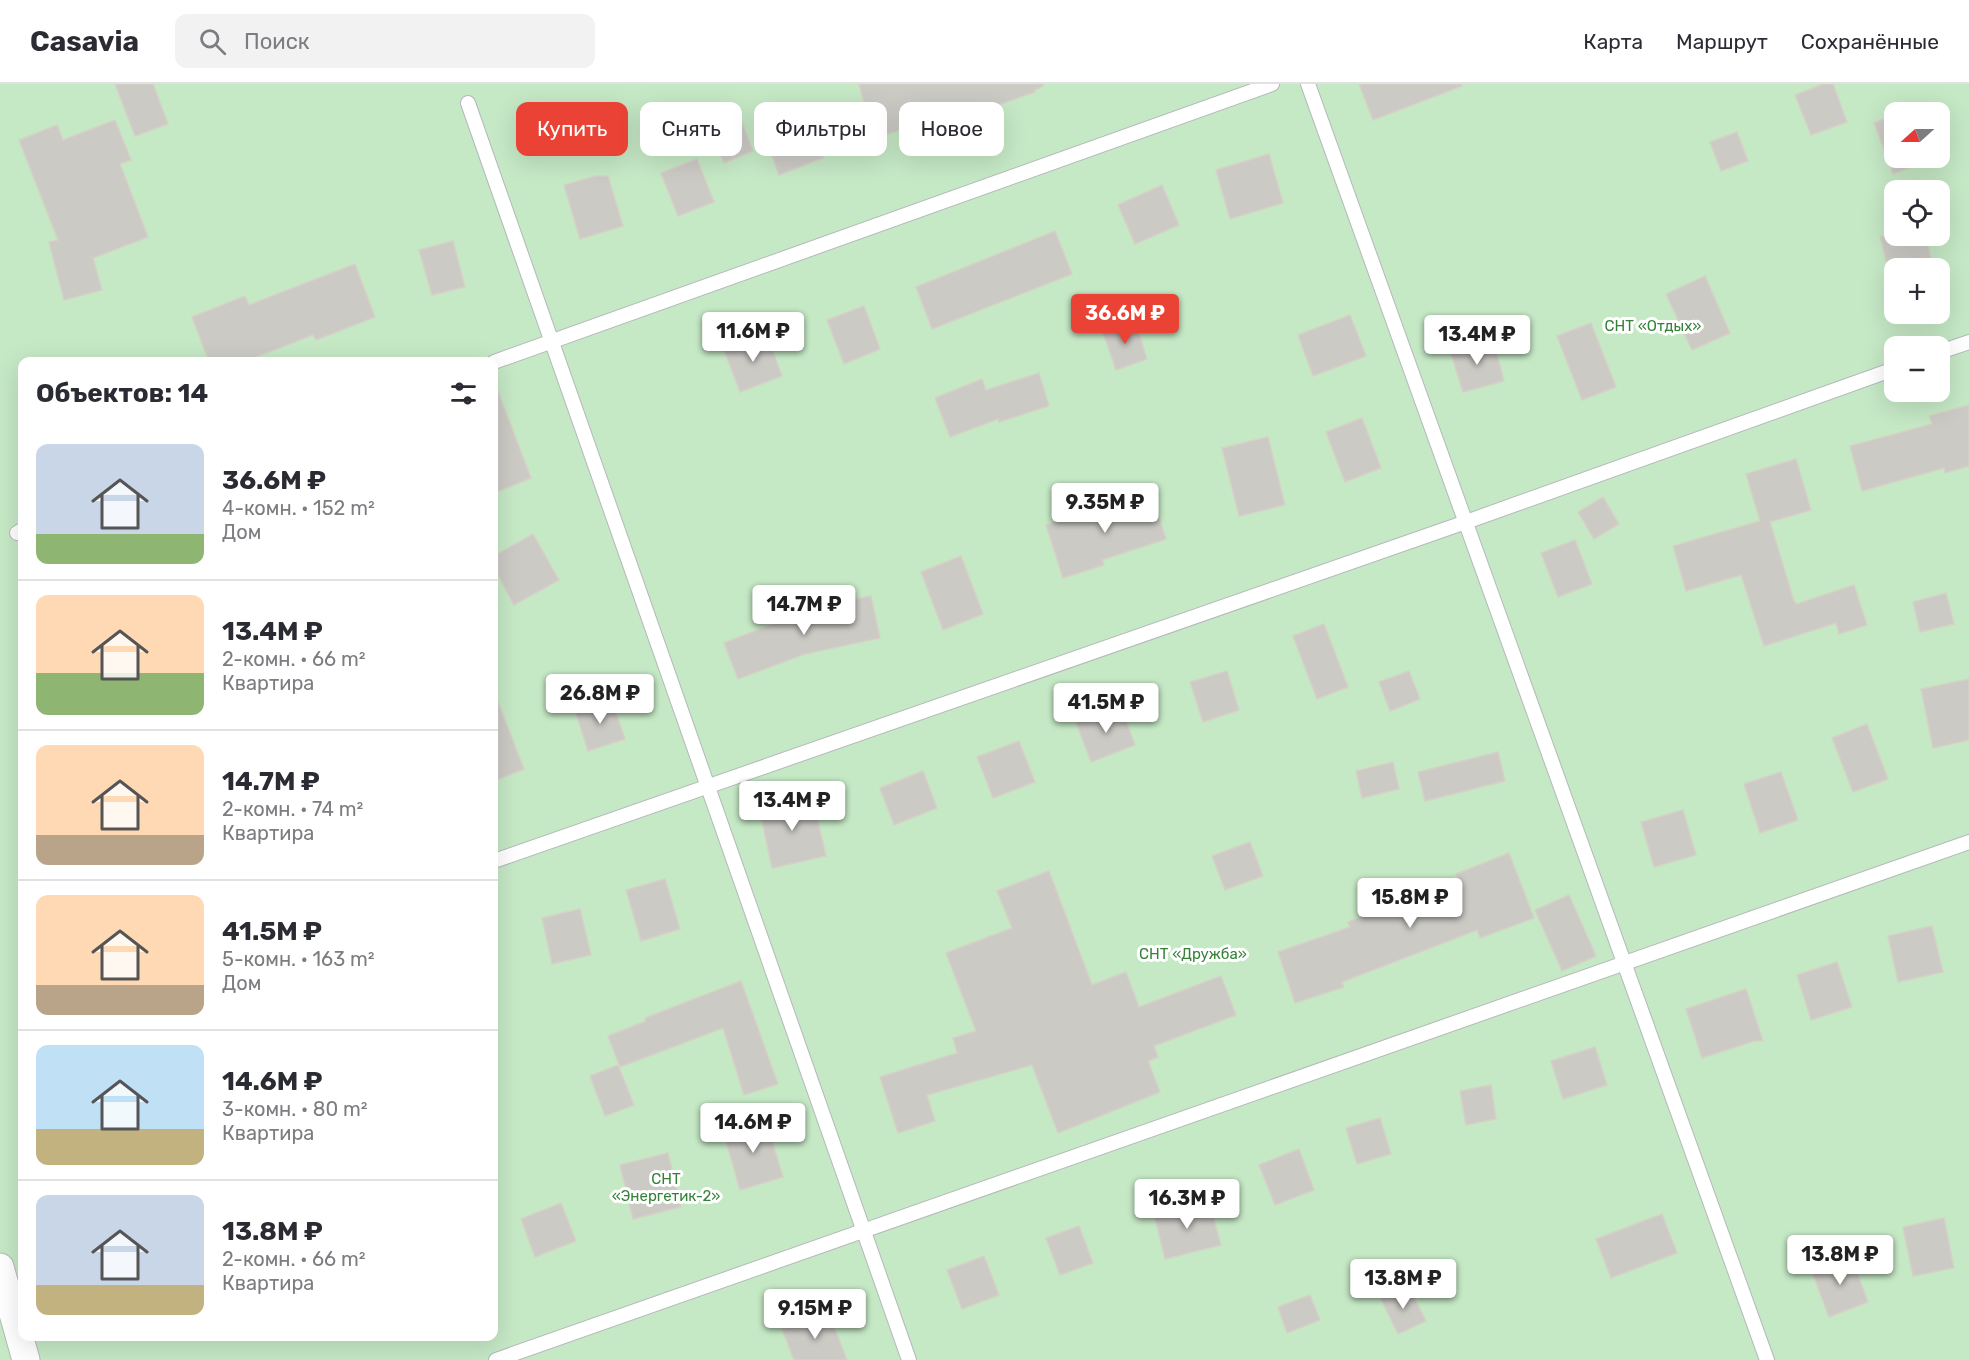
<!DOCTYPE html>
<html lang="ru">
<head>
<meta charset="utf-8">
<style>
	:root { --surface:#fff; --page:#f2f2f3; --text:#2b2b33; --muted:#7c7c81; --line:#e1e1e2; --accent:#ea4335 }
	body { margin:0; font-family:Rubik,sans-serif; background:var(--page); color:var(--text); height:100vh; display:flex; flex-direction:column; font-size:22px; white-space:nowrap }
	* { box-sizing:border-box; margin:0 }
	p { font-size:20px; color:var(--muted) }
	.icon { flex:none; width:33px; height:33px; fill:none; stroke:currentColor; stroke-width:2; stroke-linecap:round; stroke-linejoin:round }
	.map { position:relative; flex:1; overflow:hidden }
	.sheet { position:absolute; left:18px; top:273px; width:480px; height:984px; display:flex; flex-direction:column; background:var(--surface); border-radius:12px; box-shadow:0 6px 24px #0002 }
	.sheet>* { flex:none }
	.top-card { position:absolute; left:516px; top:18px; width:570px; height:54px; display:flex; gap:12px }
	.needle { width:39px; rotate:249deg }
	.tools { position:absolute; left:1884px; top:18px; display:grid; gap:12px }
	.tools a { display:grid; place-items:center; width:66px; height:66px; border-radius:12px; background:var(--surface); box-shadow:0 6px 24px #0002; font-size:30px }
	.price { position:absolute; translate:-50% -51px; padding:0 14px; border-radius:6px; background:#fff; color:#222; font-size:20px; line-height:39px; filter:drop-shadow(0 2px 3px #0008) }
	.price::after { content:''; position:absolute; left:50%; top:36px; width:18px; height:14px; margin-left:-9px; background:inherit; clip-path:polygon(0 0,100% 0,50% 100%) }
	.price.on { background:var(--accent); color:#fff }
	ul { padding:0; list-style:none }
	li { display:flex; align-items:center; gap:18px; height:150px; padding:0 18px }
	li+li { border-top:2px solid var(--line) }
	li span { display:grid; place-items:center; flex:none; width:168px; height:120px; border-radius:12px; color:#555 }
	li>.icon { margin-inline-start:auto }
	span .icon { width:72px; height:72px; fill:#fffc; stroke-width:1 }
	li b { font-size:26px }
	h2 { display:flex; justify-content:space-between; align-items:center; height:72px; padding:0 18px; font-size:26px }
	.tag { padding:0 21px; border-radius:12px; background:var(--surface); box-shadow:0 6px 24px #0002; font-size:21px; line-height:54px }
	.tag.on { background:var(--accent); color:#fff }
	header { display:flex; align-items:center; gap:36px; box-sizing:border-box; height:84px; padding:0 30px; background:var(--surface); border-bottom:2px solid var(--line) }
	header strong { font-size:28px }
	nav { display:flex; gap:33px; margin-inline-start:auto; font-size:21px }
	.search { width:420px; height:54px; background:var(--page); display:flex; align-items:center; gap:15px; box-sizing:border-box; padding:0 21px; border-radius:12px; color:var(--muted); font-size:22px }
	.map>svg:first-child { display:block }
</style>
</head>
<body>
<header>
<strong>Casavia</strong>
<div class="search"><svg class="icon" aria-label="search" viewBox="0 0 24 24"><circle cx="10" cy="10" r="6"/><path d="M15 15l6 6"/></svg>Поиск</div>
<nav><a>Карта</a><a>Маршрут</a><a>Сохранённые</a></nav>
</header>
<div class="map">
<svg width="1969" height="1276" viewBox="0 0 1969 1276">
	<rect width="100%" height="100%" fill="#f1efe8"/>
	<path fill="#c5e8c5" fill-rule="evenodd" d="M0 0H1969V1276H0ZM1894 28H1940V74H1894ZM1894 106H1940V152H1894ZM1894 184H1940V230H1894ZM1894 262H1940V308H1894ZM22 278H494V1252H22Z"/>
	<g fill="#cccac5" stroke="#d6d1c6" stroke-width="1.5">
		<polygon points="115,0 153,0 168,40 135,52"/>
		<polygon points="859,0 1043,0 1043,2 1035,6 1035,8 969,31 968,27 873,54"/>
		<polygon points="1359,0 1461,0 1462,2 1373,36"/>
		<polygon points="1823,0 1833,0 1847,38 1811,51 1795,11"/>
		<polygon points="1894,31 1894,74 1926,74 1927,77 1893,90 1874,39"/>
		<polygon points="808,35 823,74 779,91 764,51"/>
		<polygon points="115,36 131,76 120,80 148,153 93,174 102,206 64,216 49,158 58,156 19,56 57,41 63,56"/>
		<polygon points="742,38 753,67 724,79 712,49"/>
		<polygon points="1737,48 1748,77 1721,87 1710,58"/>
		<polygon points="1269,70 1283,119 1230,135 1216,86"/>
		<polygon points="697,75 714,118 678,132 661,89"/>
		<polygon points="596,92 608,92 623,142 580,155 564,101"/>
		<polygon points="1162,101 1179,141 1135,160 1118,121"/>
		<polygon points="1055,147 1072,190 932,245 916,203"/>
		<polygon points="1880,152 1926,152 1933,184 1888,184"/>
		<polygon points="453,157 465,203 432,211 419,166"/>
		<polygon points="355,180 375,233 316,256 313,251 243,278 209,278 192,233 245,212 249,221"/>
		<polygon points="1705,192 1730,249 1692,266 1666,210"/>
		<polygon points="864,222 880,265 844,280 827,236"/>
		<polygon points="1350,231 1366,272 1313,292 1298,251"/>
		<polygon points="1135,237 1147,275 1116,286 1103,248"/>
		<polygon points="1591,239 1616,303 1582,316 1557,252"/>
		<polygon points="766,249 782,292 740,308 724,266"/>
		<polygon points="1493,255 1504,297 1463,308 1450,267"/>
		<polygon points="1039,289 1049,322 999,338 998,335 950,353 935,314 982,295 986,306"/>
		<polygon points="494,302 496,302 531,394 494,409"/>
		<polygon points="1969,321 1969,382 1945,389 1944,384 1862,407 1850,362 1932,340 1929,332"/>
		<polygon points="1362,334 1381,384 1345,398 1326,348"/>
		<polygon points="1268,353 1285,421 1239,432 1222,364"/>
		<polygon points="1796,375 1811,426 1770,438 1794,517 1797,520 1854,501 1867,541 1839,550 1836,539 1764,562 1741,491 1686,507 1673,462 1760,437 1746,390"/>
		<polygon points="1151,409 1166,455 1102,476 1104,481 1063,494 1046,441"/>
		<polygon points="1603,413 1619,440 1594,455 1578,428"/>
		<polygon points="533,450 559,496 514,521 494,484 494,472"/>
		<polygon points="1575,456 1592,500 1558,513 1541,469"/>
		<polygon points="961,472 983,530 943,546 921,488"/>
		<polygon points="1946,509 1954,540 1920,548 1913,518"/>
		<polygon points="871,512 880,554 805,570 738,595 724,559 814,524"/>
		<polygon points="1324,540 1348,603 1317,615 1293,552"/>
		<polygon points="1227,587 1239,626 1203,638 1190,598"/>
		<polygon points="1409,587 1420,615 1390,627 1379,598"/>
		<polygon points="1969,595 1969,656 1933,664 1921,605"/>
		<polygon points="494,613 496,613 524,685 494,697"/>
		<polygon points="611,614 625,655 588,667 575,626"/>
		<polygon points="1120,621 1135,661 1091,678 1076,638"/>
		<polygon points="1867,640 1888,695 1853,708 1832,654"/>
		<polygon points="1019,657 1035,698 993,714 977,673"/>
		<polygon points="1498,668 1505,697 1425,717 1418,688"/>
		<polygon points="1393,678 1399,705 1362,714 1356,687"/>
		<polygon points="923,687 937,724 894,741 880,704"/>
		<polygon points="1781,688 1798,736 1760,749 1744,700"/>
		<polygon points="812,711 826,772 772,784 759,723"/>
		<polygon points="1683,726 1696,771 1654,783 1641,738"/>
		<polygon points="1250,758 1263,792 1225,806 1212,772"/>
		<polygon points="1509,769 1534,834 1480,854 1477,846 1342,898 1344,903 1295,919 1278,868 1350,843 1348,838 1458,796 1456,790"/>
		<polygon points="1049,787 1092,901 1126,888 1139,923 1221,892 1236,931 1154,962 1158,973 1148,977 1160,1008 1058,1049 1032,981 927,1011 935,1037 898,1049 880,993 957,969 953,954 976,947 946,869 1012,844 997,807"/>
		<polygon points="665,795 680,845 641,857 626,806"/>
		<polygon points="1569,811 1596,872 1562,887 1535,826"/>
		<polygon points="580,825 591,871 552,880 542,834"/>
		<polygon points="1932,842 1943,888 1898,898 1888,852"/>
		<polygon points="1837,878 1852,923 1811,936 1797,891"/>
		<polygon points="741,897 778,1000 744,1011 723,944 620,983 608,952 646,937 645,934"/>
		<polygon points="1746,905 1763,957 1754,957 1702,974 1686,925"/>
		<polygon points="1595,963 1607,1001 1563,1015 1551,977"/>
		<polygon points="618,981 634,1021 605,1032 590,992"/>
		<polygon points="1491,1001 1496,1035 1466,1041 1460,1007"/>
		<polygon points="765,1034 783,1093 740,1106 723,1047"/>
		<polygon points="1380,1034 1391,1070 1357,1080 1346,1044"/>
		<polygon points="1299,1065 1314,1106 1275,1121 1259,1081"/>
		<polygon points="668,1069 681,1123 633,1135 620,1081"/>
		<polygon points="1209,1117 1221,1161 1165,1175 1154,1130"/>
		<polygon points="561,1119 576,1157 535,1173 521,1135"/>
		<polygon points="1662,1130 1677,1169 1611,1194 1596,1155"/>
		<polygon points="1944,1134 1954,1184 1913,1192 1903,1143"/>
		<polygon points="1079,1142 1093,1179 1060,1191 1046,1154"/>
		<polygon points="1850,1170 1868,1218 1829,1233 1811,1185"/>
		<polygon points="984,1172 999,1211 962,1225 947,1186"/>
		<polygon points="1409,1203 1426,1237 1398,1250 1380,1213"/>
		<polygon points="1310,1211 1320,1236 1287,1249 1278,1223"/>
		<polygon points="828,1227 847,1276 794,1276 782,1245"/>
	</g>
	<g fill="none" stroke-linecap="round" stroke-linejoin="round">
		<g stroke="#b5b8bc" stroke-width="16">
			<g id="service">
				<polyline points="1308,0 1767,1276"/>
				<polyline points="468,19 909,1276"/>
				<polyline points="1940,268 1969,258"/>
				<polyline points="494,278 1272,0"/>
				<polyline points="17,449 22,446"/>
				<polyline points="494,777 1466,438 1894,285"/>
				<polyline points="496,1276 1969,758"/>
			</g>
		</g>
		<g stroke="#b5b8bc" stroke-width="29">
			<polyline id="minor" points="0,1183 26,1276"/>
		</g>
		<use href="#service" stroke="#fff" stroke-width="14"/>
		<use href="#minor" stroke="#fff" stroke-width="27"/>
	</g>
	<g text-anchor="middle" stroke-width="6" stroke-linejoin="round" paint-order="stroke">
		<g font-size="15" fill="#348238" stroke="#fff">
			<text x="1653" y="247">СНТ «Отдых»</text>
			<text x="1193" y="875">СНТ «Дружба»</text>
			<text x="666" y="1100">СНТ<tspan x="666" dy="17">«Энергетик-2»</tspan></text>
		</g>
	</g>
</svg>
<div class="tools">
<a><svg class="needle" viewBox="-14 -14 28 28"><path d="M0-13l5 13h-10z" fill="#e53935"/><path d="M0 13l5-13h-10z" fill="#7c7c81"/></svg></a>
<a><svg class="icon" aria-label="locate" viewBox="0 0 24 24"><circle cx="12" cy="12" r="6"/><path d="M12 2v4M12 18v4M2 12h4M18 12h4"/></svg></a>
<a>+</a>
<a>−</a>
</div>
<b class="price on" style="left:1125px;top:261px">36.6M ₽</b>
<b class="price" style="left:753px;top:279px">11.6M ₽</b>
<b class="price" style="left:1477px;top:282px">13.4M ₽</b>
<b class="price" style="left:1105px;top:450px">9.35M ₽</b>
<b class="price" style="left:804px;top:552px">14.7M ₽</b>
<b class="price" style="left:600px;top:641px">26.8M ₽</b>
<b class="price" style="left:1106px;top:650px">41.5M ₽</b>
<b class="price" style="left:792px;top:748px">13.4M ₽</b>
<b class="price" style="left:1410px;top:845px">15.8M ₽</b>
<b class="price" style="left:753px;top:1070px">14.6M ₽</b>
<b class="price" style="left:1187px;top:1146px">16.3M ₽</b>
<b class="price" style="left:1840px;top:1202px">13.8M ₽</b>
<b class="price" style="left:1403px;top:1226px">13.8M ₽</b>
<b class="price" style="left:815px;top:1256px">9.15M ₽</b>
<div class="top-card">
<a class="tag on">Купить</a>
<a class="tag">Снять</a>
<a class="tag">Фильтры</a>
<a class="tag">Новое</a>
</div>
<section class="sheet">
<h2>Объектов: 14<svg class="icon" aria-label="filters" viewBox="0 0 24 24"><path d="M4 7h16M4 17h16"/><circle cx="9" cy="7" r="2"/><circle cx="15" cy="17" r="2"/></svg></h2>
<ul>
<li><span style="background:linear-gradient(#c9d6e8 75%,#8fb573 0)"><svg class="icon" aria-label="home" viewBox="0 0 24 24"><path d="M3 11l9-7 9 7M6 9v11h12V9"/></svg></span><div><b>36.6M ₽</b><p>4-комн. · 152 m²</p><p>Дом</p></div></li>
<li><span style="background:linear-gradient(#ffd9b3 65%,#8fb573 0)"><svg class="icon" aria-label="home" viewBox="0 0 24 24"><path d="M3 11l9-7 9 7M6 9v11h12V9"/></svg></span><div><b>13.4M ₽</b><p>2-комн. · 66 m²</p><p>Квартира</p></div></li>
<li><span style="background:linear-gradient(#ffd9b3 75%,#b9a48a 0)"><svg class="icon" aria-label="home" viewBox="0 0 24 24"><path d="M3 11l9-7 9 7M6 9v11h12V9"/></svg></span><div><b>14.7M ₽</b><p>2-комн. · 74 m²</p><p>Квартира</p></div></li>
<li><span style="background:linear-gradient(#ffd9b3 75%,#b9a48a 0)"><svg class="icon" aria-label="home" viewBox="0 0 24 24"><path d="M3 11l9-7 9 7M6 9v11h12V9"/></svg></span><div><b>41.5M ₽</b><p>5-комн. · 163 m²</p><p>Дом</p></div></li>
<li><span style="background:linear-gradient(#bfe0f5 70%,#c2b280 0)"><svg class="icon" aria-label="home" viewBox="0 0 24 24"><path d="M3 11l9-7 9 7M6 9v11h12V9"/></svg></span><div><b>14.6M ₽</b><p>3-комн. · 80 m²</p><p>Квартира</p></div></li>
<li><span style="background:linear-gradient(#c9d6e8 75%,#c2b280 0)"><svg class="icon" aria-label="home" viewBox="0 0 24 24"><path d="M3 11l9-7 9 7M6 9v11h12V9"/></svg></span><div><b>13.8M ₽</b><p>2-комн. · 66 m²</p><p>Квартира</p></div></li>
</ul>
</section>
</div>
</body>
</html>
